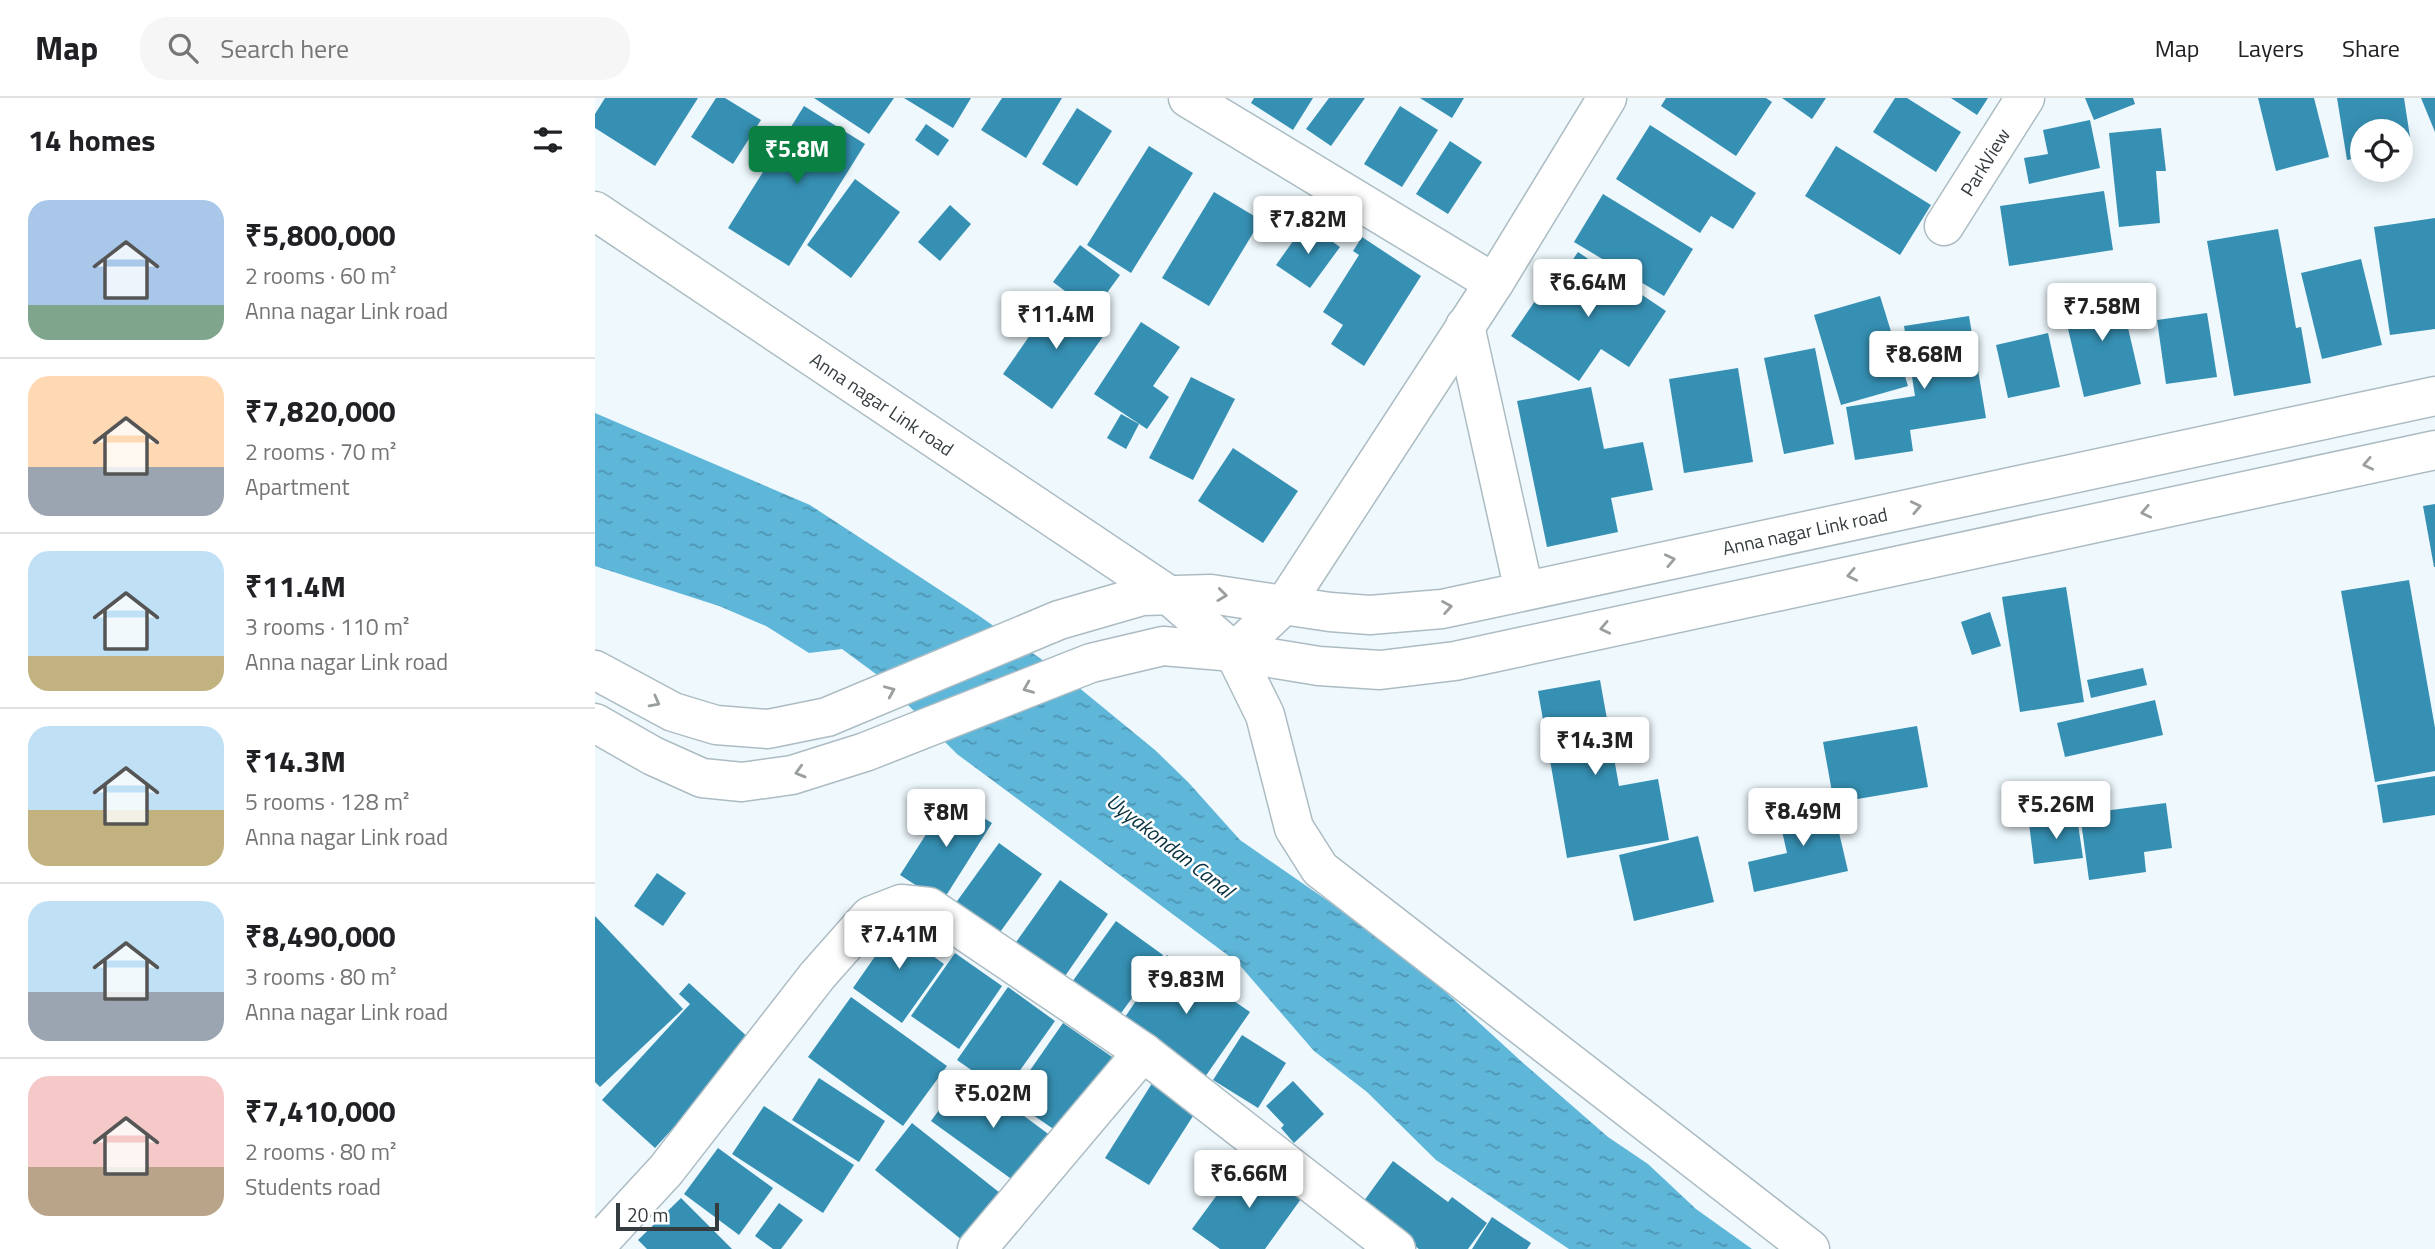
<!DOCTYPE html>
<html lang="en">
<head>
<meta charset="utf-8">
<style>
	:root { --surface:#fff; --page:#f6f6f6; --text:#202124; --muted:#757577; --line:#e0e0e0; --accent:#0b8043 }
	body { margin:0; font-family:"Titillium Web",sans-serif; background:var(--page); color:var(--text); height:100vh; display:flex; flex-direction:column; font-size:26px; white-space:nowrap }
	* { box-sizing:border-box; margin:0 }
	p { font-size:23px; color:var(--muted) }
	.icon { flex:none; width:38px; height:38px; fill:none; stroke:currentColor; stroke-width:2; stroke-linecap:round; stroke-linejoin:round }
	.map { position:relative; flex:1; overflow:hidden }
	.details { display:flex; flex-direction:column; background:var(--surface); width:595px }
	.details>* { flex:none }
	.tools { position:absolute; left:1755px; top:21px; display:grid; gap:14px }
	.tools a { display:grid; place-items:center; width:63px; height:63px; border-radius:50%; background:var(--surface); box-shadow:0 4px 18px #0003; font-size:35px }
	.scale { position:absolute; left:21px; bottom:18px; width:103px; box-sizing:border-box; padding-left:7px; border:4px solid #353c3f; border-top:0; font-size:19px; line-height:24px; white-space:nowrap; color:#353c3f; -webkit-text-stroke:5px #fff; paint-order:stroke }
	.price { position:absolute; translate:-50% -60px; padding:0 16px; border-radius:7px; background:#fff; color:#222; font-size:23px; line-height:46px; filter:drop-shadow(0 2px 4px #0008) }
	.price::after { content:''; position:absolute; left:50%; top:42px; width:21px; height:16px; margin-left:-10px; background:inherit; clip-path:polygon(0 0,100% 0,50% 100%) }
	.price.selected { background:var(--accent); color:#fff }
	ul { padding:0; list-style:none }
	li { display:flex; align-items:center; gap:21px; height:175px; padding:0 28px }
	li+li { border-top:2px solid var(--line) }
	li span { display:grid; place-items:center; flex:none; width:196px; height:140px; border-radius:21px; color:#555 }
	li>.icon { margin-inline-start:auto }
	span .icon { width:84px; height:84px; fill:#fffc; stroke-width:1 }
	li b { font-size:30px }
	h2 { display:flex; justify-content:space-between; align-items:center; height:84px; padding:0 28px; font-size:30px }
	header { display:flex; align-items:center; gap:42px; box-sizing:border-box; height:98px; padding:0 35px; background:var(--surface); border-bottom:2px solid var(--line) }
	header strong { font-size:33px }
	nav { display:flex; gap:38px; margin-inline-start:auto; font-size:24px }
	.search { width:490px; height:63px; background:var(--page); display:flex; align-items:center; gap:18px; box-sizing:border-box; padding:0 24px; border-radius:28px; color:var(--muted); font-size:26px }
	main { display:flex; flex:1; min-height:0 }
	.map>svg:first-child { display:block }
</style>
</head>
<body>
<header>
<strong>Map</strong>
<div class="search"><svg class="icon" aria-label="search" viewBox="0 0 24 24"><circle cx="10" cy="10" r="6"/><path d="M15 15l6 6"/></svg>Search here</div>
<nav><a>Map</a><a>Layers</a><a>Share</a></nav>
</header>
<main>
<section class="details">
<h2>14 homes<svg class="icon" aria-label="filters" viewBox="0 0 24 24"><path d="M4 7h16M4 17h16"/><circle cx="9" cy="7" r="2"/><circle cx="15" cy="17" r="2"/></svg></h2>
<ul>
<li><span style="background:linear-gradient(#a9c7e8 75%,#7fa58c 0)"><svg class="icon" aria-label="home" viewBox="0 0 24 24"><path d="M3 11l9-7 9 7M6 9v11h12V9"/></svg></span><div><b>₹5,800,000</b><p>2 rooms · 60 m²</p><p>Anna nagar Link road</p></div></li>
<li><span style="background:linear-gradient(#ffd9b3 65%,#9aa5b1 0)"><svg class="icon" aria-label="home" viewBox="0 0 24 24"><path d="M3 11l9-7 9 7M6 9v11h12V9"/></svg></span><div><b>₹7,820,000</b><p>2 rooms · 70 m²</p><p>Apartment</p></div></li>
<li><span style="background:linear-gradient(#bfe0f5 75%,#c2b280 0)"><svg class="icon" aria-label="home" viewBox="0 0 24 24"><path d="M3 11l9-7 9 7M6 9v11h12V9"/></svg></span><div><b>₹11.4M</b><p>3 rooms · 110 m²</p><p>Anna nagar Link road</p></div></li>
<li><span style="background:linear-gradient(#bfe0f5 60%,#c2b280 0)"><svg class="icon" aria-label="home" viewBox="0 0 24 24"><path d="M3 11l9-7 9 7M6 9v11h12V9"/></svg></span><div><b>₹14.3M</b><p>5 rooms · 128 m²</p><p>Anna nagar Link road</p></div></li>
<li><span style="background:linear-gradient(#bfe0f5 65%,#9aa5b1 0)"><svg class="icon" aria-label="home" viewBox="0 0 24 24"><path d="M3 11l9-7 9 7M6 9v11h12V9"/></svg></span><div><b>₹8,490,000</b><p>3 rooms · 80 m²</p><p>Anna nagar Link road</p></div></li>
<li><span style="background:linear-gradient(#f6c9c9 65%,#b9a48a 0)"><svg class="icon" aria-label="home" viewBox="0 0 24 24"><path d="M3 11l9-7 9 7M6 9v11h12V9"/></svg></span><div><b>₹7,410,000</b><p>2 rooms · 80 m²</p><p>Students road</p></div></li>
</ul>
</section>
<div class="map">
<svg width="1840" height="1151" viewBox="0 0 1840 1151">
	<defs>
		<pattern id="water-ripples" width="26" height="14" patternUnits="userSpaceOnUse" patternTransform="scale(1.75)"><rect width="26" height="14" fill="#5eb6d9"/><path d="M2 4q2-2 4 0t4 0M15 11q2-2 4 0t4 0" fill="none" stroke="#4e95b1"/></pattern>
	</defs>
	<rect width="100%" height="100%" fill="#eef8fd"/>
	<polygon fill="url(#water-ripples)" points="0,315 215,407 380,515 466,575 560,652 593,684 645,742 808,855 927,964 1013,1039 1053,1066 1101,1111 1157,1151 974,1151 841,1062 772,994 719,953 642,864 362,656 285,579 247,551 214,555 171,528 124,508 0,468"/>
	<g fill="#3690b3">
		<polygon points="10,0 103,0 60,68 0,30 0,16"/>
		<polygon points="121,0 130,0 166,22 138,66 96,39"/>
		<polygon points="219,0 299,0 274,36"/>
		<polygon points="309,0 376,0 358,30"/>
		<polygon points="407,0 467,0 431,60 386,32"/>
		<polygon points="659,0 718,0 698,32 656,5"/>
		<polygon points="734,0 770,0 736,48 711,31"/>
		<polygon points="825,0 869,0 857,20"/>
		<polygon points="1071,0 1171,0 1177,4 1141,58 1066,8"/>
		<polygon points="1187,0 1231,0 1217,21"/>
		<polygon points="1300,0 1312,0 1366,34 1341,74 1278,34"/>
		<polygon points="1356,0 1393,0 1382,17"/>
		<polygon points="1490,0 1538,0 1540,6 1499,22"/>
		<polygon points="1663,0 1719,0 1734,59 1681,73"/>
		<polygon points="1742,0 1809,0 1817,52 1806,54 1806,33 1768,33 1768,59 1752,62"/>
		<polygon points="1826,0 1840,0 1840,34"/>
		<polygon points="209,8 270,46 194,168 133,130"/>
		<polygon points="805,8 843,32 807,89 769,66"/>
		<polygon points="482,10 517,33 482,88 447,66"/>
		<polygon points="1495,22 1505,70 1434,86 1429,60 1453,56 1448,32"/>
		<polygon points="331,26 354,42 343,58 320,42"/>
		<polygon points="1055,27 1161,95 1138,131 1116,118 1105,135 1021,81"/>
		<polygon points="1566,30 1571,73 1561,73 1565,125 1524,129 1514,35"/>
		<polygon points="855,43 887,64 853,116 821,96"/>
		<polygon points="554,48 598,75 536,175 492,147"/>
		<polygon points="1241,48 1336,107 1305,157 1210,98"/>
		<polygon points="260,81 305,114 256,180 212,147"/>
		<polygon points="1509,93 1518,152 1414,168 1405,108"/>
		<polygon points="619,94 666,122 614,208 567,180"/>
		<polygon points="1008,96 1098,151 1069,198 979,144"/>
		<polygon points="355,107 376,126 345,163 323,144"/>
		<polygon points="1840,120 1840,231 1795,237 1779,129"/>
		<polygon points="711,125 745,149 715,190 681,167"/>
		<polygon points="1683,131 1701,230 1706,229 1716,285 1639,298 1612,143"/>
		<polygon points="767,139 826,178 769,268 736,246 748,227 728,214 764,157 758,153"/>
		<polygon points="485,147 525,177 498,214 458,184"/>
		<polygon points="983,154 1071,213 1034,269 1006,251 984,283 916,238 951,187 958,191"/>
		<polygon points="1766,161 1787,247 1727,261 1706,175"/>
		<polygon points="1524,191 1546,286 1489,299 1467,205"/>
		<polygon points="465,194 514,230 457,311 408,276"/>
		<polygon points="1285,198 1313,288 1246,307 1219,217"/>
		<polygon points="1612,215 1622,279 1571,286 1562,222"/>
		<polygon points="1374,218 1391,320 1315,332 1318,353 1260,362 1251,309 1320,298 1309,228"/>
		<polygon points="546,224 585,249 558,288 574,299 552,331 499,296"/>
		<polygon points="1453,235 1465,289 1413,300 1401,247"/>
		<polygon points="1220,250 1239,346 1189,356 1169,260"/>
		<polygon points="1143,270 1158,364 1089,375 1074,281"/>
		<polygon points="596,279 640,301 598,382 554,360"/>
		<polygon points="996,289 1009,351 1048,344 1058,392 1016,400 1023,434 952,449 922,303"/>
		<polygon points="526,316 544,326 531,351 512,340"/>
		<polygon points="638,350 703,393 668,445 603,403"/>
		<polygon points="1840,406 1840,469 1839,469 1828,408"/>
		<polygon points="1814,482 1840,630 1840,673 1780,684 1746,493"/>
		<polygon points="1471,489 1489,604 1425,614 1407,499"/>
		<polygon points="1395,514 1406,548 1377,557 1366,524"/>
		<polygon points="1548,570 1552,587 1496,600 1492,582"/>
		<polygon points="1005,582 1024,688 1063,681 1074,742 972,760 943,593"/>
		<polygon points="1560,602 1568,637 1470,659 1462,625"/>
		<polygon points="1322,628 1333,689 1239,705 1228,644"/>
		<polygon points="1840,678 1840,717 1788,725 1782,687"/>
		<polygon points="1505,683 1510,709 1483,713 1478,688"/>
		<polygon points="355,699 397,725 347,804 305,777"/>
		<polygon points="1236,700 1253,773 1159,794 1153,764 1192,755 1182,711"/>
		<polygon points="1571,705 1577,750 1549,754 1551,774 1494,782 1485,716"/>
		<polygon points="1482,719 1488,760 1439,766 1434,725"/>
		<polygon points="1103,738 1119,804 1039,823 1024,757"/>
		<polygon points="404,745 447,776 403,837 360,806"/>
		<polygon points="62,775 91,795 68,828 39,808"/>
		<polygon points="465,782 513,816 468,881 419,847"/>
		<polygon points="311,814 328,827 317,843 349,866 307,925 258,890"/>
		<polygon points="0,818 88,911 5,989 0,984"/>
		<polygon points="521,823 568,857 524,918 477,884"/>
		<polygon points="360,855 407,888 364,951 316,918"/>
		<polygon points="572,857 655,914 610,979 528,922"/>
		<polygon points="94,885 157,943 60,1050 7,1002 95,906 84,896"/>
		<polygon points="413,889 460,923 409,995 362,962"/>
		<polygon points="256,899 352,968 308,1028 213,959"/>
		<polygon points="468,925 523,963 470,1039 415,1001"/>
		<polygon points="647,937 691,965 663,1010 618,982"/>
		<polygon points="371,975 460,1041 426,1088 336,1023"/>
		<polygon points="561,979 605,1007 554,1087 510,1060"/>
		<polygon points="224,980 290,1023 264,1064 197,1022"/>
		<polygon points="698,983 729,1016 699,1045 686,1030 689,1027 671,1008"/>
		<polygon points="169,1008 259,1067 228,1115 137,1056"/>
		<polygon points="317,1025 405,1095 367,1142 280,1072"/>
		<polygon points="123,1050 178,1090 144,1137 89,1096"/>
		<polygon points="622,1060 637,1070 620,1098 605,1088"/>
		<polygon points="798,1063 853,1104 857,1099 892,1125 873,1151 824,1151 766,1107"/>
		<polygon points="669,1064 711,1094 670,1151 625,1151 597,1131 641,1071 656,1082"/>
		<polygon points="86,1100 137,1151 52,1151 43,1142"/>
		<polygon points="184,1105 208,1122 186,1151 178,1151 160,1138"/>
		<polygon points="897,1119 936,1145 932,1151 877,1151"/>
	</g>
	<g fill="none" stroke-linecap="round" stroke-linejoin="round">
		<g stroke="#acbcc3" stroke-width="41">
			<g id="street">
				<polyline points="593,0 899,185"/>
				<polyline points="1012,0 899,185 690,506 639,554 670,617 699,730 725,771 1215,1151"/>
				<polyline points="1349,128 1430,0"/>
				<polyline points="870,228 929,493"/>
				<polyline points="0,1149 71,1072 222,878 275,818 306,806 334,809 548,954 801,1151"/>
				<polyline points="382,1151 548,954"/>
			</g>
		</g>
		<g stroke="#acbcc3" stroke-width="41">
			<polyline id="secondary" points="0,113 575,498 639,554"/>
		</g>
		<g stroke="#acbcc3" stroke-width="41">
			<g id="primary">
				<polyline points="0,572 78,614 121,627 173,631 232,619 464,522 547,498 616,496 735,514 775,517 847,511 1840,298"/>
				<polyline points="0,625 58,658 107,680 147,684 197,677 270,654 496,565 568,548 639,554 724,568 785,572 860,563 1840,352"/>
			</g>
		</g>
		<use href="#street" stroke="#fff" stroke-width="38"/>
		<use href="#secondary" stroke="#fff" stroke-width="38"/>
		<use href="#primary" stroke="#fff" stroke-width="38"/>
	</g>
	<defs><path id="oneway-chevron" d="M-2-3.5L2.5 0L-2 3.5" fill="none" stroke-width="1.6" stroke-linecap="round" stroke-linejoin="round" transform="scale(1.75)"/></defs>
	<g stroke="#9a9e9f">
		<use href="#oneway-chevron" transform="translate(1773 366) rotate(168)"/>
		<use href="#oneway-chevron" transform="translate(1321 409) rotate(-12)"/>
		<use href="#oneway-chevron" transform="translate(1551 414) rotate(168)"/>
		<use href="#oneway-chevron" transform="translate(1075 462) rotate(-12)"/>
		<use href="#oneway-chevron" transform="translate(1257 477) rotate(168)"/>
		<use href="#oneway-chevron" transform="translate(627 497) rotate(7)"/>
		<use href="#oneway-chevron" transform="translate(852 509) rotate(-10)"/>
		<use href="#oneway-chevron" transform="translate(1010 530) rotate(168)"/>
		<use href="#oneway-chevron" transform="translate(433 590) rotate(158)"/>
		<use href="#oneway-chevron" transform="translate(295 593) rotate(-23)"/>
		<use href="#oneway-chevron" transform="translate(60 604) rotate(28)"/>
		<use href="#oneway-chevron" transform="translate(205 674) rotate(164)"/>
	</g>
	<g text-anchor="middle" stroke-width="5" stroke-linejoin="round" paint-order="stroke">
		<g font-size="19" fill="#353c3f" stroke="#fff">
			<text transform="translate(1390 64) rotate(-58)" y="7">ParkView</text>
			<text transform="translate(287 306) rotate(34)" y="7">Anna nagar Link road</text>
			<text transform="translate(1210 433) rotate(-12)" y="7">Anna nagar Link road</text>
		</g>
		<g font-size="21" font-style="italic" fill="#073140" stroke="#fff">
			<text transform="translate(575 748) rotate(38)" y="7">Uyyakondan Canal</text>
		</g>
	</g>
</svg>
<div class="tools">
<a><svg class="icon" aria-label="locate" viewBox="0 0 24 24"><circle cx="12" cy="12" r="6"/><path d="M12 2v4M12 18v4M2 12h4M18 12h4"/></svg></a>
</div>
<div class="scale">20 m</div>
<b class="price selected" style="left:202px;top:88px">₹5.8M</b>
<b class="price" style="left:713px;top:158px">₹7.82M</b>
<b class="price" style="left:993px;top:221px">₹6.64M</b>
<b class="price" style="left:1507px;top:245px">₹7.58M</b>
<b class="price" style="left:461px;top:253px">₹11.4M</b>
<b class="price" style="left:1329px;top:293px">₹8.68M</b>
<b class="price" style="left:1000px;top:679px">₹14.3M</b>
<b class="price" style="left:1461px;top:743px">₹5.26M</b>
<b class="price" style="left:1208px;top:750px">₹8.49M</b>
<b class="price" style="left:351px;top:751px">₹8M</b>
<b class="price" style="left:304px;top:873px">₹7.41M</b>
<b class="price" style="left:591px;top:918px">₹9.83M</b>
<b class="price" style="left:398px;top:1032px">₹5.02M</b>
<b class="price" style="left:654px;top:1112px">₹6.66M</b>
</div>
</main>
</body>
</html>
